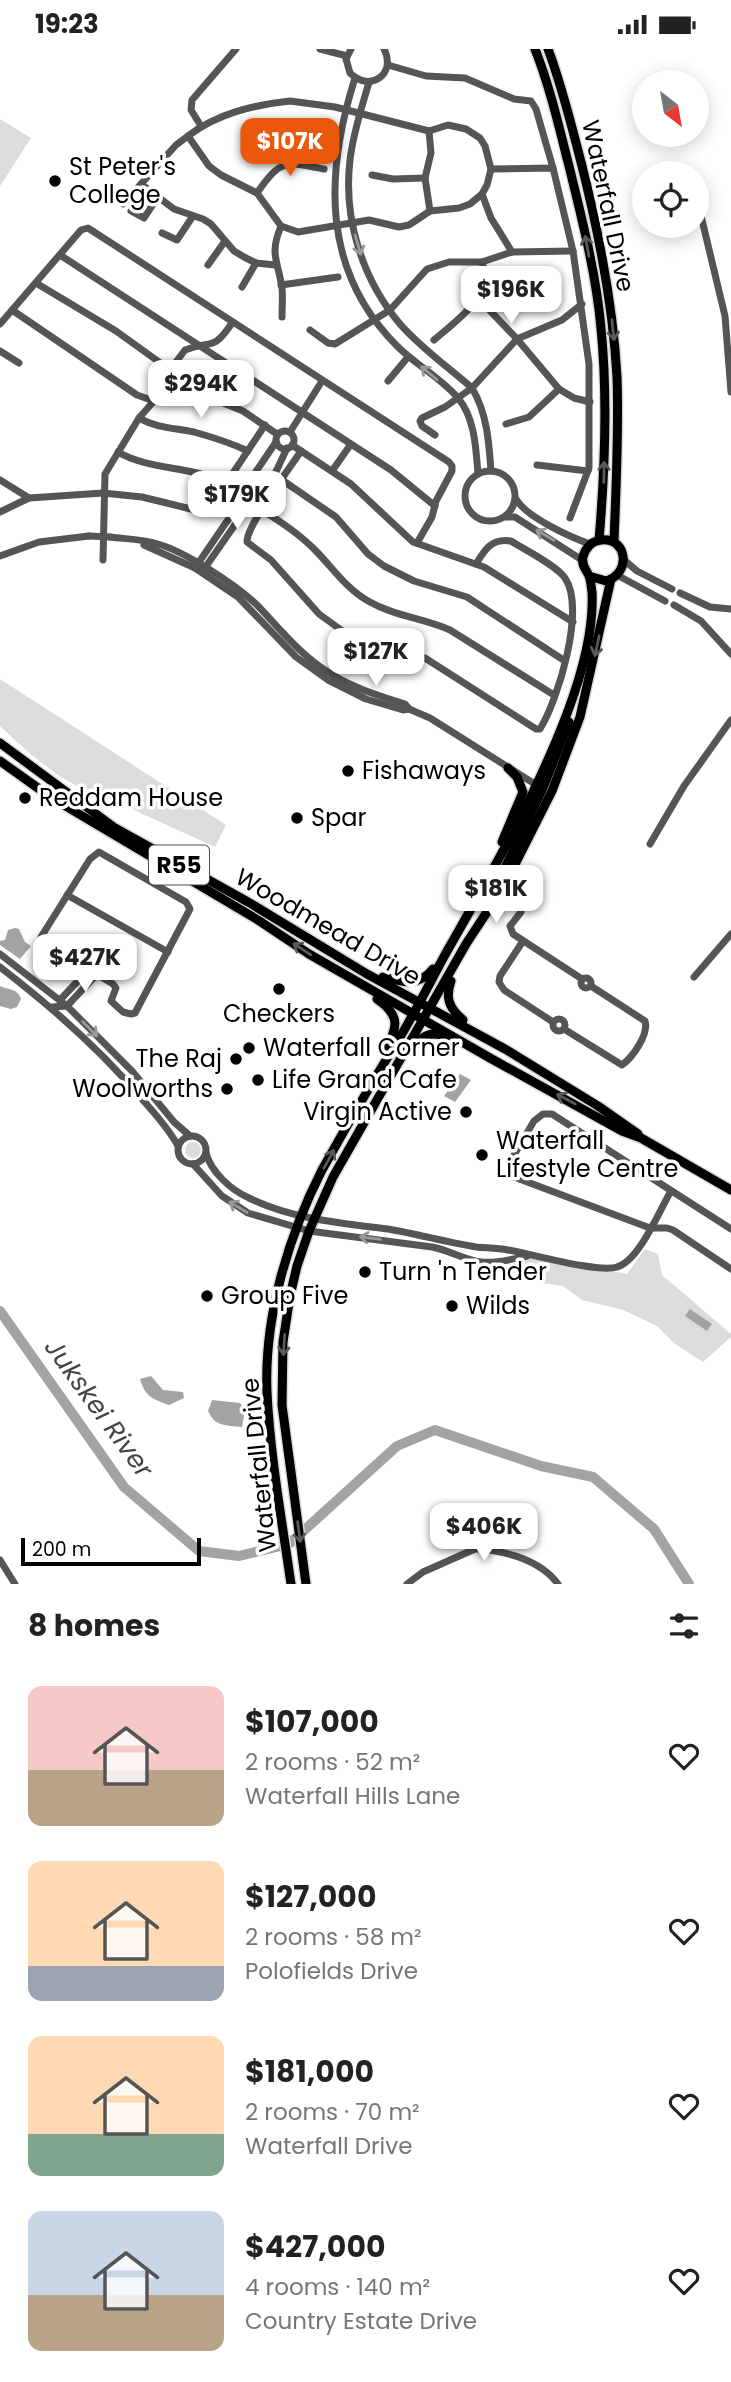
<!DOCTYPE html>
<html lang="en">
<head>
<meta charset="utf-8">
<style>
	:root { --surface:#fff; --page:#f6f6f6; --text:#222; --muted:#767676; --accent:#ea580c }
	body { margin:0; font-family:Poppins,sans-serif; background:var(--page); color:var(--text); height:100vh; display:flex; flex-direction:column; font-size:26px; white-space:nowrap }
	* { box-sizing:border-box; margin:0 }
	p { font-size:23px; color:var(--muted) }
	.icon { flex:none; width:38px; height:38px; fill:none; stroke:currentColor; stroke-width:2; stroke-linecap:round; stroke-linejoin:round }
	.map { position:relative; height:1535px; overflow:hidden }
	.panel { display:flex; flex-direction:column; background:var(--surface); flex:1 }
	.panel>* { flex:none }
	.needle { width:46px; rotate:149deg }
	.buttons { position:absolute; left:632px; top:21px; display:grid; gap:14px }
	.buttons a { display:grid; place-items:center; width:77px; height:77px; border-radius:50%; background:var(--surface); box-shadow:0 4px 18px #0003; font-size:35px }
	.scale { position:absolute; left:21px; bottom:18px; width:180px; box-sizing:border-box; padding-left:7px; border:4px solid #000; border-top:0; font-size:19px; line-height:24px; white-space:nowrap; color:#000; -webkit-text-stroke:5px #fff; paint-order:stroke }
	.price { position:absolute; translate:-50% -60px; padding:0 16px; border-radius:14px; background:#fff; color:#222; font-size:23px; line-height:46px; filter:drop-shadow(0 2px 4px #0008) }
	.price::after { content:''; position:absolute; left:50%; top:42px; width:21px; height:16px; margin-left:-10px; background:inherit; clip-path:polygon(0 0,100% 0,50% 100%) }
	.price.active { background:var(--accent); color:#fff }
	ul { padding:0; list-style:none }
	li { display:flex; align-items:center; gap:21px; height:175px; padding:0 28px }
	li span { display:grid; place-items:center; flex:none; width:196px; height:140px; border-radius:14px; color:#555 }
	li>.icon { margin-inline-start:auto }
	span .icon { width:84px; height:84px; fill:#fffc; stroke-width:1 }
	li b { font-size:30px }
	h2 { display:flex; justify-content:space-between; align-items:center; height:84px; padding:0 28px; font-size:30px }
	.status { display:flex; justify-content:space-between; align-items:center; height:49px; padding:0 35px; background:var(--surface); direction:ltr }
	.status svg { height:19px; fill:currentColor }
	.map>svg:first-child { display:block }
</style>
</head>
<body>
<div class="status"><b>19:23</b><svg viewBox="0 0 49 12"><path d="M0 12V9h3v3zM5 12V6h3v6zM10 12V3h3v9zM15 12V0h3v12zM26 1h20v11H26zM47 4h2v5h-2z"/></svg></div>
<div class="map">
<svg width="731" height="1535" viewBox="0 0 731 1535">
	<rect width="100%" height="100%" fill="#fff"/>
	<g fill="#dcdcdc">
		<polygon points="0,70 31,89 0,137"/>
		<path d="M0 630 226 776 215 798 101 746C61 735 30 705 0 677Z"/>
		<circle cx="193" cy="1101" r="8"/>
		<polygon points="645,1200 658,1205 662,1226 731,1285 731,1288 703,1313 675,1295 657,1277 623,1261 582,1251 563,1237 498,1228 531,1206 627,1225"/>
	</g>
	<g fill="#a3a3a3">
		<polygon points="15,879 19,880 25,893 31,897 20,910 0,896 0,892 5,891 8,881"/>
		<path d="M0 937C8 941 18 939 21 950L17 958 11 960 0 957Z"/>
		<polygon points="460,1025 471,1031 455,1053 444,1047"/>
		<polygon points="690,1260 712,1275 707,1282 685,1267"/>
		<path d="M151 1327 163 1341 183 1343 184 1349 169 1356C153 1350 145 1348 140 1330Z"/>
		<path d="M212 1351 240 1354 245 1361 242 1378C226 1376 215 1378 208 1362Z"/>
	</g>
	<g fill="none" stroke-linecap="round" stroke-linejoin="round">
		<polyline stroke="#a3a3a3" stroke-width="10" points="0,1262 124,1438 199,1502 239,1507 289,1495 397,1397 435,1381 541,1417 593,1428 654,1480 689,1535"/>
		<g stroke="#dbdbdb" stroke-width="12">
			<g id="major">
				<path d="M535 0C550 38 559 78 569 117 582 170 596 224 601 279 608 349 605 421 599 491"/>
				<path d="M548 0C562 37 571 75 581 113 599 184 613 254 617 328 619 383 616 438 614 493"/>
				<polyline points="0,694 115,779 248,853 367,925 505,1000 598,1057 638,1085"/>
				<polyline points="0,712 52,749 258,871 309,905 490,1009 622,1082 641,1089 731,1141"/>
				<polyline points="502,793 523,743 517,728 508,719"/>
				<polyline points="504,837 501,830 502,825 543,739 569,673"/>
				<path d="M383 928C402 933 419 938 433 920"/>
				<path d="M451 932C445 949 449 959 463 971"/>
				<path d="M377 950C402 967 397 979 385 1003"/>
				<path d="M411 998C423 987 431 981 448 988"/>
				<path d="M291 1535C282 1472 270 1407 267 1343 264 1268 288 1188 322 1121 346 1078 371 1035 397 993 415 964 430 933 446 904 491 825 536 747 568 662 581 627 594 580 592 543 591 538 591 531 589 527 586 520 581 516 583 508 585 499 592 492 601 491 627 488 632 524 606 532L589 527"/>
				<polyline points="306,1535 282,1356 283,1293 290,1247 297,1217 309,1182 333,1128 466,895 504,837 552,742 580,668 611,530"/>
			</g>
		</g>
		<g stroke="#555" stroke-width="7">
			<polyline points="320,0 347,7"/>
			<path d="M351 0 346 10 350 24C370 44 397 25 384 0"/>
			<polyline points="388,16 426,27 465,29 514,50 531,52 536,60 553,119"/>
			<path d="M355 29C325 124 321 221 397 297 416 316 441 329 458 349 475 369 476 400 478 425"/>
			<path d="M369 33C362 58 353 84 350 111 343 169 362 230 400 275 421 299 448 318 472 339 487 364 489 393 491 422"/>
			<path d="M290 52 335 58 429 82 448 76 466 80 480 89 485 97 491 120 487 136 482 145 470 155 459 159 430 162 409 176 399 178 369 171 298 183 281 177 257 144 221 126 209 117 188 87C218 64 254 56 290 52Z"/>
			<polyline points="201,77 191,61 192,51 236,0"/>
			<polyline points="429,82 431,104 425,129 430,162"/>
			<polyline points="491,120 553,119 573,202 589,315 589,419 570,469"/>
			<polyline points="372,126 393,130 425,129"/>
			<polyline points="141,135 174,160 203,170 211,175 234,202 244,208 256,214 275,216"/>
			<path d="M257 144C281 110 285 112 324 120"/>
			<polyline points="482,145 491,169 512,203"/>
			<polyline points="696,146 725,267 731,343"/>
			<polyline points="123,155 176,96 188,87"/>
			<polyline points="131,162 144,169 157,149"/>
			<path d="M281 177C269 206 278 211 282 239 283 248 282 258 282 268"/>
			<polyline points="162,184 177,191 193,167"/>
			<polyline points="60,206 391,421 435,457"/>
			<polyline points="208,216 225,192"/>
			<polyline points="36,234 116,282 166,318"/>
			<polyline points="281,236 338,228"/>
			<polyline points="242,238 256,214"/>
			<polyline points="478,249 517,290 559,340 574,349 590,353"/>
			<polyline points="12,261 137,346 154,352"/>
			<polyline points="0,275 81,181 88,179 449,413 452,417 452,422 436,452 432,468 417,494"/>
			<polyline points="310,281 328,294 335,295 390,261 427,220 449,213 482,213"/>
			<path d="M434 291C448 279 486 250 486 230 486 225 483 218 482 213L512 203 573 202"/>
			<polyline points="0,302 19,314"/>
			<path d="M173 317 185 301C211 290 212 304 232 274"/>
			<polyline points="174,323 211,349 243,362 277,385"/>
			<polyline points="388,332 408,308"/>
			<polyline points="161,335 168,339 206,348"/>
			<path d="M139 369C156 379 175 379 194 383 212 388 231 394 248 402"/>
			<polyline points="506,375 529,368 559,340"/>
			<circle cx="285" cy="391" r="9"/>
			<polyline points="290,383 322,332"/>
			<polyline points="435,386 422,377 420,372 422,369 445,358 472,339 517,290 562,271 582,255"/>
			<polyline points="292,396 351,435 413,493 484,518 573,573"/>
			<path d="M301 402C290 419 246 477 247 493L271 511 319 565 348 586 371 597 425 609 536 680H540C558 651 586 560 565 529 556 516 525 501 511 492 492 489 485 500 476 515"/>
			<path d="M118 403C148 421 192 417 226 434"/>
			<polyline points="537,416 588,422"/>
			<circle cx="490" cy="447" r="25"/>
			<polyline points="332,422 351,395"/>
			<polyline points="0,431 29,449 103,444 142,448 203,463 209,460 265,376"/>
			<polyline points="282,431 336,468 368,505 384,517 414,532 467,548 565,612"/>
			<path d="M516 450C526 468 570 488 590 495"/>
			<path d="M262 461C281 473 301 486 318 504 334 521 347 540 368 552 394 567 423 569 450 581L554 646"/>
			<polyline points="0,463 29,449"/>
			<polyline points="505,468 515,468 582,511"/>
			<path d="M110 488C126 490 142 490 158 495 186 503 236 536 257 556 281 581 301 607 331 625 354 639 379 647 405 655L409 660 430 669 538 737"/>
			<polyline points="144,496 195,519 238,548 296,608 328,631 366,650 403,661 409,660"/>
			<polyline points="0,507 39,493 89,487"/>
			<polyline points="103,511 105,425 139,369 154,352 167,325"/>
			<polyline points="624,511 637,522 672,540"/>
			<polyline points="195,519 238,456 249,433 276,393"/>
			<polyline points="202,523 246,460 261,445 273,429 287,399"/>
			<polyline points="617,526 665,552"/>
			<polyline points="680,544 710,558 731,560"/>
			<polyline points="674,556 701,572 731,605"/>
			<polyline points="650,795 684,737 731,671"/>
			<polygon points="99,803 186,853 190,860 135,964 131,965 123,963 111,952 116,939 113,935 50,897 41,888 90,810"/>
			<polyline points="504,837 522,855 521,863 510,877 513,885 582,930"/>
			<polyline points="67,846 168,903"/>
			<polyline points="523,892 500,927 499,933 504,941 553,973"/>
			<polyline points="0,905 67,957 132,1022 174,1073 190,1087"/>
			<path d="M0 918C52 958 100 1000 142 1050 155 1065 169 1080 178 1097"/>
			<polyline points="694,928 731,885"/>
			<circle cx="586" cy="934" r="5"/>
			<polyline points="61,954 60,951 89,920"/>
			<polyline points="52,958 67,957 97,925"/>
			<circle cx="559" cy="976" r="6"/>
			<path d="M564 980 622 1016C633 1008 649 985 645 972L591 937"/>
			<circle cx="192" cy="1101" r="14"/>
			<path d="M206 1104C211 1123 231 1141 249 1149 292 1170 340 1174 388 1180 417 1185 446 1193 476 1198 486 1199 497 1199 508 1201 532 1205 597 1224 617 1218 639 1212 659 1162 671 1142"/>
			<path d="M193 1115 222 1147 248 1164 309 1182 432 1198C449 1201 464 1211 481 1213 496 1215 513 1210 527 1207"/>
			<polyline points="731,1180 552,1065 543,1065 534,1072 510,1113 511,1123 514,1128 650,1179 667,1179 673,1181 731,1220"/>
			<polyline points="0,1511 15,1535"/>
			<path d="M407 1535 423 1523 475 1500H481C508 1503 541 1512 558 1535"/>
		</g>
		<use href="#major" stroke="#000" stroke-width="9"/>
		<polyline stroke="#555" stroke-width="7" points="89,487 110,488"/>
	</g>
	<defs><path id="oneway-shaft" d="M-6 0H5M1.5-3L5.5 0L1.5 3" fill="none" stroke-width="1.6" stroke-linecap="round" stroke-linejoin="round" transform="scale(1.75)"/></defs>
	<g stroke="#999">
		<use href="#oneway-shaft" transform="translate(358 196) rotate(74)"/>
		<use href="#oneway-shaft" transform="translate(429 324) rotate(-140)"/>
		<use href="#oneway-shaft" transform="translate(545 486) rotate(-149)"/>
		<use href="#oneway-shaft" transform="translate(90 980) rotate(45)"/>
		<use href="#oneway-shaft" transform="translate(238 1158) rotate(-149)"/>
		<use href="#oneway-shaft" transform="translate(370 1189) rotate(-172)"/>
	</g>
	<g stroke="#595959">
		<use href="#oneway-shaft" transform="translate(587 197) rotate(-101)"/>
		<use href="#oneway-shaft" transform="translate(613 281) rotate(84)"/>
		<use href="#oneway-shaft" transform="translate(604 423) rotate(-89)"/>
		<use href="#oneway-shaft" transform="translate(597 597) rotate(102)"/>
		<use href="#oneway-shaft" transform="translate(302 900) rotate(-147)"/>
		<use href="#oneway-shaft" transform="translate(566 1050) rotate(-151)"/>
		<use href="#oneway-shaft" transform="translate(329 1110) rotate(-61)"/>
		<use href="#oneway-shaft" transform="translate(284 1296) rotate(94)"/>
		<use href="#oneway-shaft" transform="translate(299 1483) rotate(82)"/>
	</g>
	<g fill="#000" stroke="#fff" stroke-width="2.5">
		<circle cx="55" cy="132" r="7"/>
		<circle cx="348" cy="722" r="7"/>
		<circle cx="25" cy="749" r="7"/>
		<circle cx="297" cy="769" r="7"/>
		<circle cx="279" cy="940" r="7"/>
		<circle cx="249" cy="999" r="7"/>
		<circle cx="236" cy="1010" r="7"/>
		<circle cx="258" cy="1031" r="7"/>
		<circle cx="227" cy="1040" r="7"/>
		<circle cx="466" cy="1063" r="7"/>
		<circle cx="482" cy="1106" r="7"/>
		<circle cx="365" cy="1223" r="7"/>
		<circle cx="207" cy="1247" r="7"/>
		<circle cx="452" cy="1257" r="7"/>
	</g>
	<g text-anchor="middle" stroke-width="7" stroke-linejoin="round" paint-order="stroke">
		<rect fill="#fff" stroke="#4c4c4c" stroke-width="2" x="149" y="796.5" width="60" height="39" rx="5"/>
		<g font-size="23" font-weight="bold" fill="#000">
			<text x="179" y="824">R55</text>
		</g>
		<g font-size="24" fill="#000" stroke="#fff" text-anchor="start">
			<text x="69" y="126">St Peter's<tspan x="69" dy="28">College</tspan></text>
			<text x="362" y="730">Fishaways</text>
			<text x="39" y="757">Reddam House</text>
			<text x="311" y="777">Spar</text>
			<text x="279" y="973" text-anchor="middle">Checkers</text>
			<text x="263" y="1007">Waterfall Corner</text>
			<text x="222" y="1018" text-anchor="end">The Raj</text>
			<text x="272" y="1039">Life Grand Cafe</text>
			<text x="213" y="1048" text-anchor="end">Woolworths</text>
			<text x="452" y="1071" text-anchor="end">Virgin Active</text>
			<text x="496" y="1100">Waterfall<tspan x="496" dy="28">Lifestyle Centre</tspan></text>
			<text x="379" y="1231">Turn 'n Tender</text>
			<text x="221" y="1255">Group Five</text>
			<text x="466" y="1265">Wilds</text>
		</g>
		<g font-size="24" fill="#000" stroke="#fff">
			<text transform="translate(608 157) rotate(78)" y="8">Waterfall Drive</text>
			<text transform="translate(328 878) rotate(30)" y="8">Woodmead Drive</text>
			<text transform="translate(259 1416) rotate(-96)" y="8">Waterfall Drive</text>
		</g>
		<g font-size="26" font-style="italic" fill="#444" stroke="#fff">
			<text transform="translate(99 1359) rotate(54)" y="9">Jukskei River</text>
		</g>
	</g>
</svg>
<div class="buttons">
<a><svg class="needle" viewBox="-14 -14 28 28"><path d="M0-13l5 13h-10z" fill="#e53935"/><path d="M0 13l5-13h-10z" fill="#767676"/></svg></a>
<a><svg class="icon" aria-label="locate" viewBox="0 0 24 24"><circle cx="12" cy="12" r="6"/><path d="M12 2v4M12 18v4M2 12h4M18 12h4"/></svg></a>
</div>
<div class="scale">200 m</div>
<b class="price active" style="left:290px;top:129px">$107K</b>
<b class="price" style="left:511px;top:277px">$196K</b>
<b class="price" style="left:201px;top:371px">$294K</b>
<b class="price" style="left:237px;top:482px">$179K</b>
<b class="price" style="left:376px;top:639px">$127K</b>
<b class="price" style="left:496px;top:876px">$181K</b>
<b class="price" style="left:85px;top:945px">$427K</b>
<b class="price" style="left:484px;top:1514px">$406K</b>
</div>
<section class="panel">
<h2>8 homes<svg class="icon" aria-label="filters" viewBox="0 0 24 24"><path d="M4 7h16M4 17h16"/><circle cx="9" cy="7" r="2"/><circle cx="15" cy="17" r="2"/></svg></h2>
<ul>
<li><span style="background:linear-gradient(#f6c9c9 60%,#b9a48a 0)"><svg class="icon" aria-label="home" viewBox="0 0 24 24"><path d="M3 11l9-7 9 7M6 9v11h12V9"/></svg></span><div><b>$107,000</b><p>2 rooms · 52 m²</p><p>Waterfall Hills Lane</p></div><svg class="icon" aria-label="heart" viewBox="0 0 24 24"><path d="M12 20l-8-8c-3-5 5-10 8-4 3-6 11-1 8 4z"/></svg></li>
<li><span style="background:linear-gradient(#ffd9b3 75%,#9aa5b1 0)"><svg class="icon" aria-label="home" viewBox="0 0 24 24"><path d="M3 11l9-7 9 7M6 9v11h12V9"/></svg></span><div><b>$127,000</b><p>2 rooms · 58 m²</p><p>Polofields Drive</p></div><svg class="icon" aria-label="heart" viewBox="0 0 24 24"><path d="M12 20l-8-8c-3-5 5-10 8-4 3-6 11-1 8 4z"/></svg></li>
<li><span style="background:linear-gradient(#ffd9b3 70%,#7fa58c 0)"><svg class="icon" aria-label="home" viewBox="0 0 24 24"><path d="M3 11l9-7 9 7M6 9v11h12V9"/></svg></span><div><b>$181,000</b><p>2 rooms · 70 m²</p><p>Waterfall Drive</p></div><svg class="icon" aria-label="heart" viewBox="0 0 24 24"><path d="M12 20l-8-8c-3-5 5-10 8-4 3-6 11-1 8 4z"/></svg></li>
<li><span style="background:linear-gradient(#c9d6e8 60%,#b9a48a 0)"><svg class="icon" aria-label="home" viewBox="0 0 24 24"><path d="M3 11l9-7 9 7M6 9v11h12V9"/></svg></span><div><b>$427,000</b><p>4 rooms · 140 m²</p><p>Country Estate Drive</p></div><svg class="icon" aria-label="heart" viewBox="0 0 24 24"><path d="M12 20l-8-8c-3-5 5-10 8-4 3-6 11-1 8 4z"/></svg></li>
</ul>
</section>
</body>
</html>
